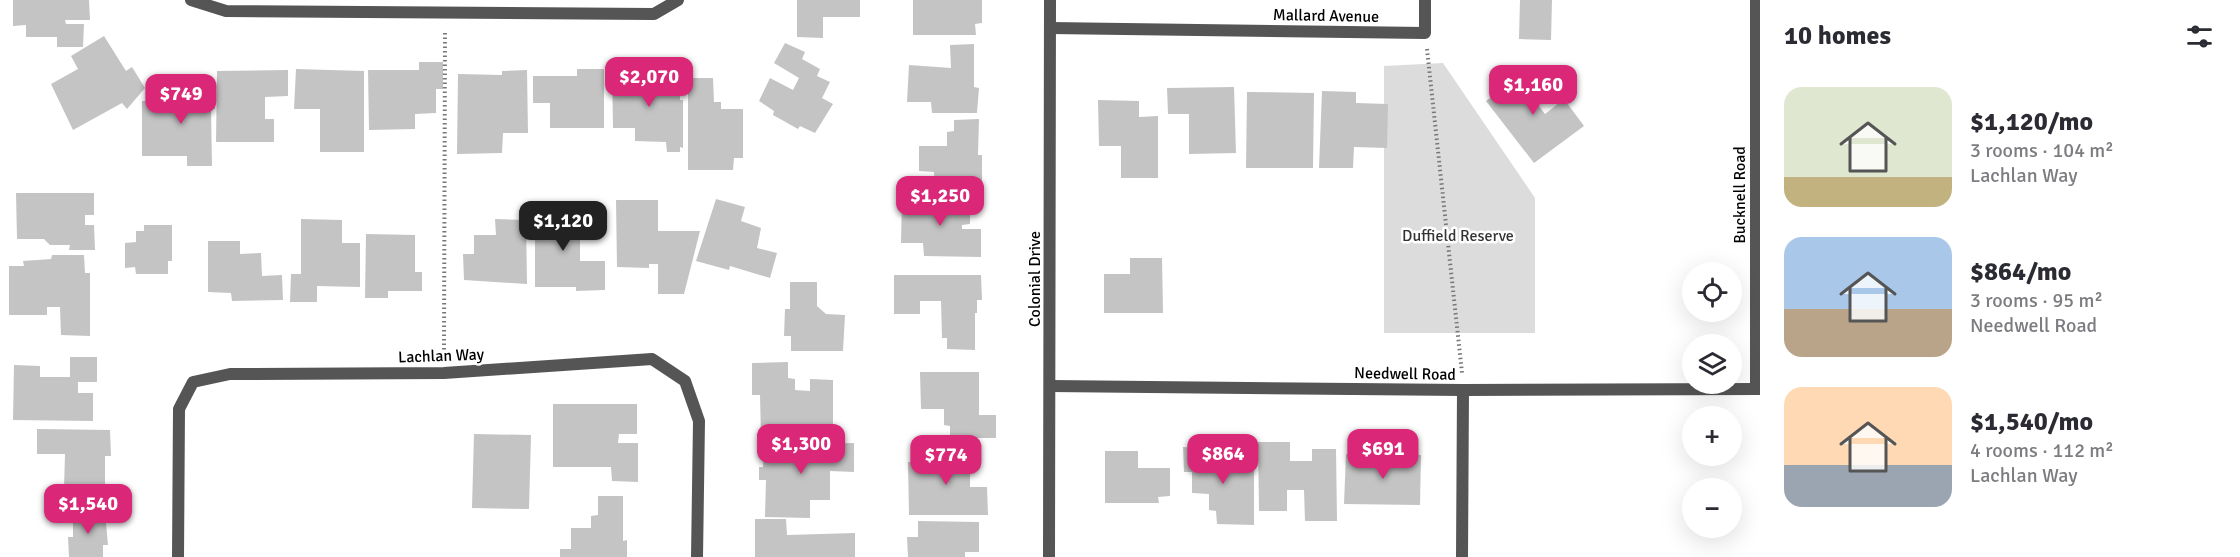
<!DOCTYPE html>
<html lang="en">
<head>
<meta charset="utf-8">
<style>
	:root { --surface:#fff; --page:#f2f2f3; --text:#2b2b33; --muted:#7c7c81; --accent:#db2777 }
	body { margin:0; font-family:Signika,sans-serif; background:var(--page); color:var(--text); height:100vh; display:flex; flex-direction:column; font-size:22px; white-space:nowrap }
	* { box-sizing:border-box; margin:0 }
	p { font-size:20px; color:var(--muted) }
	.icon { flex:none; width:33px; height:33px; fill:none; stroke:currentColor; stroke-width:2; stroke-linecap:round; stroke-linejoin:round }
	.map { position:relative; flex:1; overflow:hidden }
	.drawer { display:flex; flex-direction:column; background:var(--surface); width:480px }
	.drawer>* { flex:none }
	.fabs { position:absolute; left:1682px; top:262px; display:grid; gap:12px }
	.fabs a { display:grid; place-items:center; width:60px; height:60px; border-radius:50%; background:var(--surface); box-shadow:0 6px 24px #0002; font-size:30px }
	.price { position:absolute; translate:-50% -51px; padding:0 14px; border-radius:12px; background:var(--accent); color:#fff; font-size:20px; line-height:39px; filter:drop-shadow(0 2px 3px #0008) }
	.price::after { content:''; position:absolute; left:50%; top:36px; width:18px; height:14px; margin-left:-9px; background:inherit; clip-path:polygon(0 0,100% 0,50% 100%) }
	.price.current { background:#222; color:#fff }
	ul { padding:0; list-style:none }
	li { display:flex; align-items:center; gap:18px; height:150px; padding:0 24px }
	li span { display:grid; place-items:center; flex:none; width:168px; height:120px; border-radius:18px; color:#555 }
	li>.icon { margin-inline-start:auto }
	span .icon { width:72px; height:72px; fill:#fffc; stroke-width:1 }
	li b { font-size:26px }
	h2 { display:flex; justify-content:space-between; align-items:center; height:72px; padding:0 24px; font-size:26px }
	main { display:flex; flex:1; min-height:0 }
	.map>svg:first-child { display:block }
</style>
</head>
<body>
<main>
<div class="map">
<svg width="1760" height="557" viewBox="0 0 1760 557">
	<rect width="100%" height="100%" fill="#fff"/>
	<polygon fill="#dcdcdc" points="1443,63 1535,198 1535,333 1384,333 1384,66"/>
	<g fill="#c4c4c4">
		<polygon points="13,0 89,0 90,20 65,20 66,24 84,24 83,47 57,47 57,37 26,37 26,25 13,26"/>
		<polygon points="797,0 860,0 860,17 823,17 823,38 797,37"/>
		<polygon points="913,0 982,0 982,23 975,24 976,35 913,35"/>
		<polygon points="1520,0 1552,0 1551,40 1519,39"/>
		<polygon points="104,36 126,71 132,67 145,88 127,109 122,103 73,130 51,84 78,69 71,56"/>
		<polygon points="785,43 805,52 802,59 820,69 817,76 830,82 822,98 833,104 815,133 800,126 798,129 773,115 774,111 759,101 770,78 793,90 799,78 774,63"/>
		<polygon points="974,44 974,87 979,88 977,113 932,113 931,102 907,102 909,65 951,68 950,45"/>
		<polygon points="419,62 443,62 443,89 436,89 436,113 415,114 415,129 369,130 368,70 419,70"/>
		<polygon points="1533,66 1547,85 1532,97 1545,114 1564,99 1584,126 1534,163 1486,101"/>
		<polygon points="296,69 364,71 364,152 320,152 320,109 294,109"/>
		<polygon points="577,69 604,69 604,128 550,128 550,103 533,103 533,76 577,76"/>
		<polygon points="288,70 288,96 265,97 265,119 274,119 274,142 216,142 217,71"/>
		<polygon points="527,70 528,133 503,133 502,153 457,154 458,74 502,75 502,71"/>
		<polygon points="612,71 640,71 640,77 680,78 680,100 683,100 683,148 680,147 680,152 667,152 666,142 635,141 635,128 613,128"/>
		<polygon points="688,78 713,78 714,102 721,102 721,109 743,109 743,158 734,158 733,170 688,170"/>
		<polygon points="215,83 215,109 211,109 212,166 187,166 187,156 142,156 142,101 174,101 174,90 187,90 186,84"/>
		<polygon points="1234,87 1236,153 1189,154 1189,114 1168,114 1167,88"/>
		<polygon points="1322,91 1356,92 1356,103 1388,104 1387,148 1354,147 1353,168 1319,168"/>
		<polygon points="1247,92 1314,93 1313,168 1246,168"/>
		<polygon points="1098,100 1139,101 1139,117 1158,116 1158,178 1121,178 1121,146 1099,146"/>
		<polygon points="979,119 978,155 982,155 982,185 935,185 934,172 919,171 919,146 947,146 947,132 954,131 954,120"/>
		<polygon points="16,193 94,193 94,215 85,215 85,225 94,225 95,250 69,250 70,245 50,245 44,239 17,239"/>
		<polygon points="970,197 970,224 962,225 962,229 981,229 981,257 924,256 923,243 901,243 902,198"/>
		<polygon points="716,199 745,207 741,221 761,228 757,248 777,253 770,278 730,266 729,270 696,261"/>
		<polygon points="616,200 658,200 658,231 700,231 684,294 658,294 658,264 649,264 649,268 617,267"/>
		<polygon points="535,207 580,207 580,261 605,261 605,290 576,291 576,287 535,287"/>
		<polygon points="301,219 342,220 342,243 360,243 360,287 317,286 317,302 290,302 291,274 301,274"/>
		<polygon points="495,219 526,220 527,284 464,280 463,254 474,254 474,235 496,235"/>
		<polygon points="144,225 172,225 172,261 168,261 168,274 136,274 135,267 125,268 125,243 136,242 136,231 144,231"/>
		<polygon points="366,234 415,235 415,272 422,272 422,291 388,291 388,298 365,298"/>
		<polygon points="208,241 240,241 240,254 261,253 262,276 282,275 283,300 232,301 231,293 208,292"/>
		<polygon points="52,255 84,255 85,273 90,273 90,336 61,335 60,307 47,307 47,315 9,315 9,266 24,266 23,261 51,259"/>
		<polygon points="1130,258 1162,258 1163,313 1104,313 1104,274 1130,274"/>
		<polygon points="894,275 981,275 982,300 977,300 977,313 975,313 975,350 947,349 947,338 942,338 941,301 920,301 920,314 894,314"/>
		<polygon points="790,282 817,282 817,306 826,314 845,315 843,351 791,351 791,336 784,336 785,309 790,309"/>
		<polygon points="70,357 97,357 97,382 78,382 78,393 93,393 93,421 13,420 14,365 40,366 40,377 70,377"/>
		<polygon points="788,362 788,378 795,379 795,390 810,391 810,379 833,380 833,436 761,437 760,395 752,395 752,363"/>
		<polygon points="920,372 979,372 979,415 996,415 996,438 950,438 950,426 944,425 944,409 921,409"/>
		<polygon points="553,404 637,404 637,434 619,434 618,443 638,443 638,482 612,481 611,467 553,467"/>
		<polygon points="37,429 110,430 111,456 105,456 105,505 73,505 73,488 64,488 65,454 37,454"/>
		<polygon points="474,434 531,435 529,509 472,508"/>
		<polygon points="1258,442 1290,442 1290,461 1312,461 1312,449 1336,449 1337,521 1305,521 1304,490 1287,490 1287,511 1259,511"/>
		<polygon points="854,443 854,472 830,471 830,500 810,500 810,518 765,517 766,480 759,480 759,467 763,467 764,444"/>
		<polygon points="944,444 970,444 970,487 987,487 988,515 909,515 908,462 943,462"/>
		<polygon points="1183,447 1217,448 1217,457 1232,457 1232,463 1254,464 1254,525 1217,524 1216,511 1209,510 1209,494 1192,493 1192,472 1184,472"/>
		<polygon points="1105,451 1138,451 1138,468 1170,468 1170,496 1158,497 1159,503 1105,503"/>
		<polygon points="1346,454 1421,455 1420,505 1344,504"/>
		<polygon points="598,496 623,496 623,541 627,540 627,557 560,557 560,549 571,549 571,528 591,528 591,516 598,515"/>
		<polygon points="73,511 105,512 108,545 103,545 103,557 69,557 68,537 73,537"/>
		<polygon points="755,519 786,519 787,535 855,533 855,557 755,557"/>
		<polygon points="918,521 979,522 979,552 965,552 965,557 908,557 907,537 918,537"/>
	</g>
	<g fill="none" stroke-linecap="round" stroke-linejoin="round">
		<g stroke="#777" stroke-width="4" stroke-dasharray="1.5 3" stroke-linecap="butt">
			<polyline points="1427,49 1462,373"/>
			<polyline points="444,354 445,31"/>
		</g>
		<g stroke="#555" stroke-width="12">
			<polyline points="191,0 226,11 654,14 678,0"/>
			<polyline points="1050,28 1425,33 1425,0"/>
			<polyline points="1050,386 1463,390 1760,389"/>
			<polyline points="1756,389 1756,0"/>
			<polyline points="178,557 179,409 193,382 230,374 444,373 652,359 685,381 699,421 697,557"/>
			<polyline points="1049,557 1050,0"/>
			<polyline points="1462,557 1463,390"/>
		</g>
	</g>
	<g text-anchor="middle" stroke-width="5" stroke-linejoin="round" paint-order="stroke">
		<g font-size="16" fill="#000" stroke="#fff">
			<text transform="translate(1326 15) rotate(1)" y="6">Mallard Avenue</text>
			<text transform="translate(1739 195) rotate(-90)" y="6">Bucknell Road</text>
			<text transform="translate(1034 279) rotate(-90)" y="6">Colonial Drive</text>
			<text transform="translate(441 355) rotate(-2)" y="6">Lachlan Way</text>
			<text transform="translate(1405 373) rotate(1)" y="6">Needwell Road</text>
		</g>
		<g font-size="16" fill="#333" stroke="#fff">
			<text x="1458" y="241">Duffield Reserve</text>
		</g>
	</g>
</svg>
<div class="fabs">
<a><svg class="icon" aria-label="locate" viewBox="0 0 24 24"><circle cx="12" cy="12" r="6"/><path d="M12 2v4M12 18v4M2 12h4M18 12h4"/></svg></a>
<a><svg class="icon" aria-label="layers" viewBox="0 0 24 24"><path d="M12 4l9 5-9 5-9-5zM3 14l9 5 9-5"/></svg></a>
<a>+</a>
<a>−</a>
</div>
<b class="price" style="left:649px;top:108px">$2,070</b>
<b class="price" style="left:1533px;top:116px">$1,160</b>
<b class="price" style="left:181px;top:125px">$749</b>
<b class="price" style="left:940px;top:227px">$1,250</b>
<b class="price current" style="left:563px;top:252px">$1,120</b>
<b class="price" style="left:801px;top:475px">$1,300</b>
<b class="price" style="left:1383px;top:480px">$691</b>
<b class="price" style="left:1223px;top:485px">$864</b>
<b class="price" style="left:946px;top:486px">$774</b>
<b class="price" style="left:88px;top:535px">$1,540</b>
</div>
<section class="drawer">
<h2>10 homes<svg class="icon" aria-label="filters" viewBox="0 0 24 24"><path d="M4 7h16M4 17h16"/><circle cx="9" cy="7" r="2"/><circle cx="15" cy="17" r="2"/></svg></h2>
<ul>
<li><span style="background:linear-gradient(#dfe7d0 75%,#c2b280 0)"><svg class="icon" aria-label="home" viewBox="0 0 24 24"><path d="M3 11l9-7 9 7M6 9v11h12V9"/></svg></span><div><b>$1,120/mo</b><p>3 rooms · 104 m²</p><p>Lachlan Way</p></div></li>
<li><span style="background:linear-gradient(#a9c7e8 60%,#b9a48a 0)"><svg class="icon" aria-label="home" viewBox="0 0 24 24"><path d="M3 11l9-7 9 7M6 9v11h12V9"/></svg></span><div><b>$864/mo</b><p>3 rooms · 95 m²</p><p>Needwell Road</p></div></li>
<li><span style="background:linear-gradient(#ffd9b3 65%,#9aa5b1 0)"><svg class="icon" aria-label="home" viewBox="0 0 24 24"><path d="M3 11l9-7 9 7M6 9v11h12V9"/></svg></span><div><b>$1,540/mo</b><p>4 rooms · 112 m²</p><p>Lachlan Way</p></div></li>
</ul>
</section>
</main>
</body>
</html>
